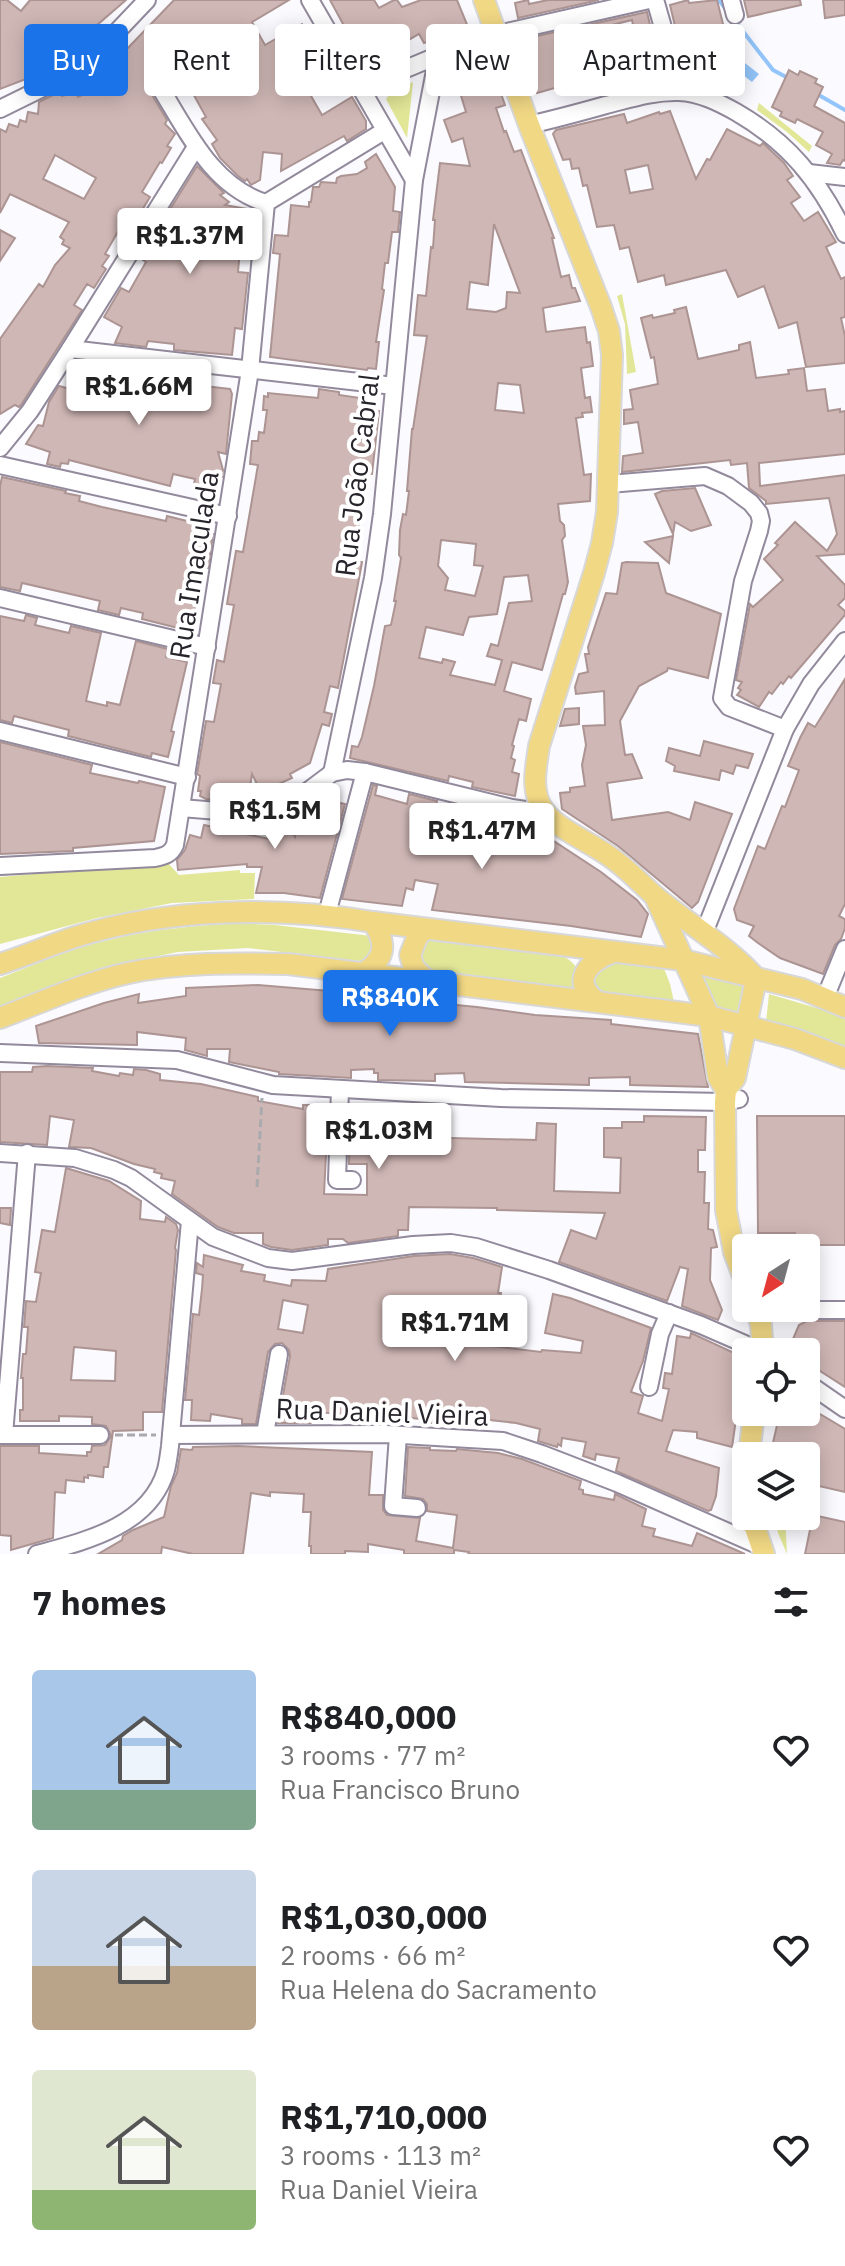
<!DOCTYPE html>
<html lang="en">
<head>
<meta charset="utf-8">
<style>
	:root { --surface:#fff; --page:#f2f2f2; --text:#202124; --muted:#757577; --accent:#1a73e8 }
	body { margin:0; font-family:"IBM Plex Sans",sans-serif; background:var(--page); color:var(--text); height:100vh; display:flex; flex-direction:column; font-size:30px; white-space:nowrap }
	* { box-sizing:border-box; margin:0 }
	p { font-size:26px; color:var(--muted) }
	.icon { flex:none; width:44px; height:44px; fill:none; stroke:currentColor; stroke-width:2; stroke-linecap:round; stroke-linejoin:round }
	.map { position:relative; height:1554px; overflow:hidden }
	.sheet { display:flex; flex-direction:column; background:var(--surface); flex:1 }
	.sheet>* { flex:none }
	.top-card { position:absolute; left:24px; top:24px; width:798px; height:72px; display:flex; gap:16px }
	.needle { width:52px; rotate:216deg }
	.controls { position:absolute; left:732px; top:1234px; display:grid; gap:16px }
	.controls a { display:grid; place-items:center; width:88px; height:88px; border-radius:8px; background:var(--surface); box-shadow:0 4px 20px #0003; font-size:40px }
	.price { position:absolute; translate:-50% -68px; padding:0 18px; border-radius:8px; background:#fff; color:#222; font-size:26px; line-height:52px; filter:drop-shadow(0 2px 4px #0008) }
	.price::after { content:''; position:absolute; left:50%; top:48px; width:24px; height:18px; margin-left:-12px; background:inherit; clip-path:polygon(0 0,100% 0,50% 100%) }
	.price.current { background:var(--accent); color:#fff }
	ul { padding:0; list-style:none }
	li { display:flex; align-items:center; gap:24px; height:200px; padding:0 32px }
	li span { display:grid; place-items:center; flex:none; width:224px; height:160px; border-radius:8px; color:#555 }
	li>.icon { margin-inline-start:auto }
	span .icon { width:96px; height:96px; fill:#fffc; stroke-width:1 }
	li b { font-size:34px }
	h2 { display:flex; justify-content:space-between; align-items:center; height:96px; padding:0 32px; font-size:34px }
	.pill { padding:0 28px; border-radius:8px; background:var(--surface); box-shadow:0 4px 20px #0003; font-size:28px; line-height:72px }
	.pill.current { background:var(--accent); color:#fff }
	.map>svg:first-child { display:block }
</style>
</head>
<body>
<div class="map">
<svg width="845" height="1554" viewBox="0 0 845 1554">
	<rect width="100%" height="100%" fill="#fbfafe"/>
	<g fill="#e2e798">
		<polygon points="413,82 407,138 386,99 391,93"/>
		<polygon points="759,103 812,146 809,152 787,132 757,110"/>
		<polygon points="622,294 636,372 627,374 625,324 617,296"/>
		<polygon points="167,862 179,875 240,870 240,873 255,873 254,899 172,903 97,918 0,944 0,877"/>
		<path d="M237 923 275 925 372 936 379 943 372 961H360L248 948 178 952 109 966 40 996 0 1010V978C36 964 74 947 113 939 154 929 195 926 237 923Z"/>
		<path d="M422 940 561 955C576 963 585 973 574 989H562L421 970 416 948Z"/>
		<polygon points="605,959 663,966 670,984 674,1002 594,992 591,972"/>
		<polygon points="692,971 751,988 743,1015 709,1007"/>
		<polygon points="769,994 827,1011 845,1019 845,1051 766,1022"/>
		<polygon points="775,1516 785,1516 787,1554 778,1533"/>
	</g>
	<polygon fill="#93c5fa" points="732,53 759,74 752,82 725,61"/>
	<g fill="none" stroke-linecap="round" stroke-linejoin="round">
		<g stroke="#93c5fa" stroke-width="4">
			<polyline points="719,0 727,11"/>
			<polyline points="735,21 773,70 788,78"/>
			<polyline points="817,94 845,110"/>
		</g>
	</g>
	<g fill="#cfb7b5" stroke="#ac9493" stroke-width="2" fill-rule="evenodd">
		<polygon points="0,0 7,0 21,11 30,0 126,0 96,26 99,28 65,61 67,63 33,80 31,77 0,89"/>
		<path d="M174 0H289L252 22 265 45 302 24 324 62 321 64 324 70 303 82 322 115 352 97 366 121V129L347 141 344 136 281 171 282 154 263 152 260 180 251 185 247 179 245 181 238 176 220 158 212 144 217 140 202 119 206 117 175 61 168 69 163 61 145 78 151 86 152 95 167 120 165 124 175 134 167 146 171 148 162 163 160 162 142 192 150 197 131 228 123 223 105 254 109 256 102 266 106 269 94 288 87 284 74 305 82 310 21 405 19 407 15 405 0 414V339L39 284 43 287 55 265 70 248 62 244 64 240 60 237 69 222 10 194 0 213V129L6 132 9 124 18 127 20 120 26 122 28 112 38 114 39 102 61 91 62 96 76 92 78 97 110 83 98 73 121 47 125 51ZM55 155 96 178 84 199 43 179Z"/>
		<polygon points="330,0 374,0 379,8 394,0 397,0 402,7 421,0 457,0 468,27 424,43 419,34 397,47 398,50 367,68"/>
		<polygon points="528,0 529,4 548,0 599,0 518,18 515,3"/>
		<polygon points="688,0 689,3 717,0 724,28 692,36 698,60 643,72 632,20 600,28 613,78 573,88 559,90 558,87 537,93 519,40 647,12 652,33 657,39 666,42 671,39 675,33 675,26 670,5"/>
		<polygon points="744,0 800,0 801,5 748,17"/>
		<polygon points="823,0 845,0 845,15 825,18"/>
		<path d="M481 51 487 53 505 105 496 108 504 132 506 131 514 152 521 150 554 238H552L561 277 569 275 572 288H575L580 301 543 308 546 332 585 327 587 343 590 342 593 366 581 368 585 398 590 397 592 412 582 413 583 417 576 418 584 475 591 474 590 501 558 504 560 521 564 525 565 536 562 540 568 582 565 594H563L542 670 512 662 504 691 531 699 526 721 519 719 512 745 514 746 511 758 515 760 512 772 519 774 515 796 472 787 473 782 449 776 448 781 350 758 352 746 358 747 362 737 374 686 385 626 391 625 396 601H394L401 558 399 555 400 530 403 514 406 515 409 491H407L412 429H413L427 336 414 335 418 295 426 296 431 247 433 248 435 220H433L440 163 470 166 463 138 452 142 444 120 466 112 457 83 446 87 444 82 448 63ZM494 224 520 293 507 292 506 308 496 312 467 309 470 282 488 285ZM498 383 520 385 524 413 495 410ZM441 540 476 544 474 565 483 566 475 596 445 590 448 578 438 566ZM528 575 532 601 509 603 498 646 491 644 487 656 502 660 495 685 450 675 455 662 443 659 442 663 419 658 426 627 463 635 469 617 497 614 504 577Z"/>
		<polygon points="789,70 798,75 800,71 817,79 815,83 823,87 814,106 845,123 845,161 843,160 840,165 827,163 832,154 816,145 823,132 797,119 795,123 780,116 782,112 772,107"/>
		<path d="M670 111 696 179 707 159 710 160 727 129 760 146 763 143 784 163 793 176 787 180 800 197 791 203 804 221 818 212 836 242 826 247 841 279 845 277V317L841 318 845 336V363L806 367 797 322 779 328 764 286 738 297 726 270 666 285 664 275 638 282 629 247 620 249 614 225 597 227 587 185 583 186 579 168 572 169 570 159 563 160 553 134 556 130 624 114 627 123 659 112 660 114ZM648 165 653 189 630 193 625 170Z"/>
		<polygon points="376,154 395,187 393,211 400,212 398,232 392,232 388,263 385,263 382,289 384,290 376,342 379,342 376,369 368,368 367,370 270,357 280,254 273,253 275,235 288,236 291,205 309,207 309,202 311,202 313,187 319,187 321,182 336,183 337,178 341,176 357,174 367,168 365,162"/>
		<polygon points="197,166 224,193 220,195 229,202 225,205 253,210 244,249 240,249 238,272 248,273 242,329 235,328 232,355 174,350 174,344 148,341 146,347 115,343 122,327 104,317 121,288 129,292 146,262 143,260 154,242 151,240"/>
		<polygon points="0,230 15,238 0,261"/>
		<polygon points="686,307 698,359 739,350 739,345 750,342 756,378 789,374 788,370 804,368 807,391 825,389 828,411 840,409 840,412 845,411 845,454 759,463 760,486 845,475 845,554 817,556 845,585 845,598 838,605 845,611 845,615 791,678 789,676 783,684 781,682 772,694 769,692 759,707 737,695 741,690 738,688 742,682 736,680 750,604 753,607 783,580 764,559 778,545 775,543 795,522 827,551 837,534 829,498 766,504 766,501 749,488 747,463 731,465 730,460 622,472 623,456 643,453 638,422 624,424 624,410 633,409 630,390 658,384 654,357 651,358 641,318 652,315 653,318 675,313 674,310"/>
		<polygon points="75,369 117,378 118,376 124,378 127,374 143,382 145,378 152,380 153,378 167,383 181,385 182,375 205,378 204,386 230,389 232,394 226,454 218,452 223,470 222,477 215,479 212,493 193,489 195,479 173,474 170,486 69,460 68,464 61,463 60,467 47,464 50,452 26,444 38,425 43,426 49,402 59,386 70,389"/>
		<polygon points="319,389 339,392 339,395 374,400 373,410 379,411 372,474 364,473 355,561 362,562 361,568 338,688 330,686 324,712 332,714 329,726 322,724 310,763 290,774 292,778 261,792 252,774 248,800 242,799 241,802 206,799 200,796 201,791 198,791 200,776 197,774 206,721 214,722 217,706 221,684 213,683 217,660 224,662 234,605 227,604 236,551 243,552 258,465 250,464 252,441 258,441 259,432 264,433 267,410 263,410 264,396 268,397 268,393 318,398"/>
		<polygon points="2,477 66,491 65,493 80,496 79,501 102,507 166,521 167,516 211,527 209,533 213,534 208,568 204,567 190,631 142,619 143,613 121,608 119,615 98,610 100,601 79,596 22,583 20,591 0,587 0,486"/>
		<polygon points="695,488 711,525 691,531 675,522 673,534 655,494 662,491"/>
		<polygon points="673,536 669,563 645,542"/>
		<polygon points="626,562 658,563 666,593 721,614 708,678 668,668 667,671 639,686 620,721 625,755 632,754 642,778 607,783 612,820 668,812 690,820 695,802 732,814 698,902 692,908 618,846 562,809 560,793 570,792 570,788 585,786 582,765 586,745 583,726 605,725 604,691 576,694 575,687 579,674 588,672 585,654 589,654 588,647 606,593 617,594 622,563"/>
		<polygon points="26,615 37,618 35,625 69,633 71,626 101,633 86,701 107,706 107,702 120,705 136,641 168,649 166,657 187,662 171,731 174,732 168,757 152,753 151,757 68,736 69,730 14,716 12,723 0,720 0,616 24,621"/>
		<polygon points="845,679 845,904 839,916 845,919 845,928 841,939 835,945 823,974 780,958 758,943 749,936 754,926 737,920 734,909 758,846 765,849 780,811 782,806 785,807 799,770 788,766 800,738 808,723 815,727"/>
		<polygon points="579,708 579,724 560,726 565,709"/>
		<polygon points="704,741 753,754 748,768 736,765 733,774 721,770 719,780 674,771 675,766 666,761 669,748 700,756"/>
		<polygon points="0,742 92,765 90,773 138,783 139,781 165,787 154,841 73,848 73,851 0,854"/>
		<polygon points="373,785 377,786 375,795 407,804 409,794 437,801 435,809 482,822 481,826 533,840 535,832 552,840 601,872 637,900 648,914 641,937 571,926 432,910 438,884 415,880 413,890 406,888 402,906 342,899"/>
		<polygon points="322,799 345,804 320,898 284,893 256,893 262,867 247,867 247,864 178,870 177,860 185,850 190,835 201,838 204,825 269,839 273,821 287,825 295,837 298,816 304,817 305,807 312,808 313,803"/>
		<polygon points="258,985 425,999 425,1002 477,1007 535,1015 611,1020 611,1024 698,1034 708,1087 630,1085 630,1077 589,1078 589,1085 465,1082 464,1073 435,1074 435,1081 378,1080 378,1073 374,1073 374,1069 351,1070 351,1078 279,1074 279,1072 229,1062 230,1049 207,1049 207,1056 185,1050 186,1038 137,1032 137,1045 39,1043 36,1026 104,1003 139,994 138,1003 186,996 186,988"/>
		<polygon points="47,1066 93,1068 92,1071 119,1076 120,1073 133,1075 134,1069 146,1070 160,1074 160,1080 201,1084 258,1097 258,1101 303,1109 303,1105 316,1105 315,1116 328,1116 324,1194 367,1195 367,1164 349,1164 350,1107 361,1108 361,1118 412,1119 411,1137 536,1140 537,1123 556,1124 554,1191 620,1193 621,1158 604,1157 604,1128 622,1128 622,1122 644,1122 644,1116 706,1117 705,1150 698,1150 698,1172 705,1172 704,1203 709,1203 708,1229 713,1230 717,1247 711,1248 710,1280 722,1310 718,1320 682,1306 688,1269 680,1267 667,1301 559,1262 571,1230 596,1239 605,1213 497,1210 497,1208 409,1207 408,1230 398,1230 398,1236 348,1243 343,1239 328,1239 328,1245 292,1250 271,1247 263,1244 263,1233 234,1233 218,1227 172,1194 175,1181 161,1178 162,1174 154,1172 155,1169 134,1164 91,1148 69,1147 74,1120 50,1116 47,1145 0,1142 0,1072 32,1072 33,1067"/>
		<polygon points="757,1116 845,1116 845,1245 795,1245 795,1233 758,1233"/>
		<path d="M66 1168 109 1181 141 1201 140 1219 165 1222 166 1217 176 1224 178 1230 175 1248 176 1250 162 1412H143V1430L113 1431 108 1467H104L103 1477 88 1475V1478L84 1477V1482L66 1480 65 1493 55 1492 53 1538 11 1550V1536L0 1535V1446H39V1453L87 1456V1452H91L92 1446 105 1445 111 1436 106 1426 92 1424V1417L59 1416V1421H20V1410H23V1378H21L23 1354H26L28 1327H24L26 1301 36 1302 41 1273 35 1272 42 1230 55 1232ZM74 1347 116 1351 115 1381 71 1380Z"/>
		<polygon points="0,1208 11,1208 10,1225 0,1223"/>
		<path d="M450 1254 473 1258 502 1267 498 1293H501L492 1346 541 1352 542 1350 581 1353 583 1341 545 1333 553 1294 570 1298 651 1328 643 1361 631 1392 643 1396 638 1413 662 1421 669 1389 663 1388 665 1373 672 1374 677 1336 690 1338 691 1333 745 1358 732 1447 697 1438V1432L673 1430 666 1451 719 1468 716 1496 711 1510 708 1511 616 1471 619 1458 596 1454 595 1460 583 1456 586 1442 562 1438 561 1446 558 1444 557 1447 538 1441 540 1429 516 1423 434 1414 433 1423 420 1422V1419L388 1415 387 1422H366V1418L313 1411 311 1423H278L290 1356 289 1350 282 1343 275 1344 268 1352 256 1424H242V1419L211 1414 210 1421 191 1420 192 1400H185L193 1314 199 1315 202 1289 203 1275 196 1273 197 1263 203 1267 204 1255 243 1265 241 1271 265 1275 264 1281 291 1286 292 1280 326 1281 328 1269 414 1256ZM283 1300 308 1305 303 1333 278 1329Z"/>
		<polygon points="807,1321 845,1321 845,1387 806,1362 806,1352 794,1352 790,1346 799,1325"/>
		<polygon points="815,1411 845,1429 845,1492 806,1483 806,1456 770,1456 780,1412 803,1412 813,1414"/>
		<polygon points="238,1446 372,1452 369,1495 383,1495 383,1510 387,1515 420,1518 416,1541 453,1548 457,1515 427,1511 427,1504 423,1499 405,1496 408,1447 430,1448 430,1450 456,1451 457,1449 498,1453 522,1459 581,1481 579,1489 583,1490 583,1494 614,1500 615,1494 646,1509 642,1526 655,1529 653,1536 692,1546 697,1533 745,1554 468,1554 469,1552 454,1550 454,1554 404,1554 404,1550 368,1544 368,1552 345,1551 345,1554 311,1554 311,1546 309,1546 311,1512 303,1512 304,1494 270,1492 270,1496 251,1493 243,1554 193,1554 162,1547 161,1554 98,1554 122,1540 123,1536 133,1530 164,1517 171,1486 177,1473 181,1449 192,1450 193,1447"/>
		<polygon points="813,1515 845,1522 845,1554 805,1554"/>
	</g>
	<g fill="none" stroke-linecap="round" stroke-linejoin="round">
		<g stroke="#928a9c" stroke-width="20">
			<g id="minor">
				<polyline points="310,0 414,180"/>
				<polyline points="731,0 735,15"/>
				<polyline points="656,3 664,31"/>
				<polyline points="360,88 480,38 649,0"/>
				<path d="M161 89C188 133 213 187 266 203"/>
				<polyline points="0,109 77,71 91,59 147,0"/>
				<path d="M529 125C555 119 581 112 606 105 630 99 654 91 679 92 700 93 718 102 736 112 788 142 819 180 845 234"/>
				<polyline points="809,173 845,177"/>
				<polyline points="70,349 394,386"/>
				<polyline points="0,448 30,411 70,349 196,147"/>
				<polyline points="0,465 228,516"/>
				<polyline points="609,484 705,476 728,486 751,503 759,513 761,521 759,531 743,581 722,698 729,707 785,729"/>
				<polyline points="0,598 207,647"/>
				<polyline points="0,731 187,777"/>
				<polyline points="332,773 373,578 382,514 414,180 438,55"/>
				<polyline points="181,808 255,814 266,811 308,791 332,773 347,770 365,772 512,808 545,813"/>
				<path d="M0 866 155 858C165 856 171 854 175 845L250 370 266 203 384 131"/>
				<polyline points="327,914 365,772"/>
				<polyline points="704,933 785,729 811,684 845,641"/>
				<polyline points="825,998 845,949"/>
				<polyline points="0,1053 177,1060 273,1085 501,1098 725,1102 739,1099"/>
				<polyline points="340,1089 337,1180 352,1180"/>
				<polyline points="0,1153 75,1158 114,1170 131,1178 213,1237 268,1258 292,1261 413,1245 451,1243 476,1247 549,1270 701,1325 747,1345 759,1352"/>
				<polyline points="757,1310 845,1310"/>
				<polyline points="806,1382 845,1409"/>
				<polyline points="649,1387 660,1334 669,1313"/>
				<polyline points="265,1434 279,1354"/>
				<polyline points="0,1435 100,1435"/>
				<polyline points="4,1435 27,1153"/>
				<polyline points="171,1435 385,1434 503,1441 542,1454 617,1483 762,1547"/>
				<polyline points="398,1435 393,1506 417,1508"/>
				<path d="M37 1554C86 1541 150 1526 166 1470 168 1462 169 1454 170 1446L190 1221"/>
			</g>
		</g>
		<g stroke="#d8d8d9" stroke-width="24">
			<g id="major">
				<path d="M484 0 529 125 601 307 609 331 612 355 607 512 602 543 594 573 539 746C536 768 530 791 544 811 556 828 591 843 609 856 627 868 640 883 655 896 688 924 726 945 755 977V984L735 1078 726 1090 725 1102 726 1210 734 1252 746 1284"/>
				<polyline points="656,899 709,1016 718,1077 726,1090"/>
				<polyline points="426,929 418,935 410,955 414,968 427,981"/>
				<path d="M0 964C25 956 50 945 75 937 168 908 278 906 373 922L683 960 802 989 845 1007"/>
				<path d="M364 973C386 958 387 944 373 922"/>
				<path d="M598 1002C569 983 588 960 614 952"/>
				<path d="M0 1018C42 1002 84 983 128 973 180 962 235 963 288 964L709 1016 795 1039 845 1058"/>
				<polyline points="756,1308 761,1325 763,1352"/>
				<polyline points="749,1456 754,1412"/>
				<polyline points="751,1516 764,1554"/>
			</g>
		</g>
		<g stroke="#aaa9ae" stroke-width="3" stroke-dasharray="8 4" stroke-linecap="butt">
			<polyline points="257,1187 262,1098"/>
			<polyline points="115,1435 156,1435"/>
		</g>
		<use href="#minor" stroke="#fff" stroke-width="16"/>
		<use href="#major" stroke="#f1d885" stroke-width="20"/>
	</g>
	<g text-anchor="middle" stroke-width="8" stroke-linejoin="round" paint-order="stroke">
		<g font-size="28" fill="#27242b" stroke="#fff">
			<text transform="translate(357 475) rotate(-83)" y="10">Rua João Cabral</text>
			<text transform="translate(194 565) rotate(-81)" y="10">Rua Imaculada</text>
			<text transform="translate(382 1412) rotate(2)" y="10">Rua Daniel Vieira</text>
		</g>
	</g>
</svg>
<div class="controls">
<a><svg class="needle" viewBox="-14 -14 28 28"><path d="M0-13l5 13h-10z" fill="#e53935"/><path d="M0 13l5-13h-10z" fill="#757577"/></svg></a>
<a><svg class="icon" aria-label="locate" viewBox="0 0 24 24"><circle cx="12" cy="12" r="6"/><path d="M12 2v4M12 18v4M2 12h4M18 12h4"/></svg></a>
<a><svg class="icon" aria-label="layers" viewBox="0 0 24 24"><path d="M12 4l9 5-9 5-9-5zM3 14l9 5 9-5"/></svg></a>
</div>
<b class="price" style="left:190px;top:276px">R$1.37M</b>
<b class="price" style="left:139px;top:427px">R$1.66M</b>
<b class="price" style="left:275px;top:851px">R$1.5M</b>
<b class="price" style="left:482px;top:871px">R$1.47M</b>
<b class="price current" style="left:390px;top:1038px">R$840K</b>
<b class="price" style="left:379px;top:1171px">R$1.03M</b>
<b class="price" style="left:455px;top:1363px">R$1.71M</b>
<div class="top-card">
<a class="pill current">Buy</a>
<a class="pill">Rent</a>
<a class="pill">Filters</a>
<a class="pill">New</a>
<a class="pill">Apartment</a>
</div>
</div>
<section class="sheet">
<h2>7 homes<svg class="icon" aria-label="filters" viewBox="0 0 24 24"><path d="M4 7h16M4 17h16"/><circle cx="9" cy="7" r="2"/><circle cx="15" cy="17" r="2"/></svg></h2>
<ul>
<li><span style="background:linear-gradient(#a9c7e8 75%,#7fa58c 0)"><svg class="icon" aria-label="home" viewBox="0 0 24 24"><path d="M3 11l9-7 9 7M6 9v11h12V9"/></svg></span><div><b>R$840,000</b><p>3 rooms · 77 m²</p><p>Rua Francisco Bruno</p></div><svg class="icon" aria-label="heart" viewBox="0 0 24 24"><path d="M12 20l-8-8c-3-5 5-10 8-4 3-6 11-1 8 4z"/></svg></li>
<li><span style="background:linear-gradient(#c9d6e8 60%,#b9a48a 0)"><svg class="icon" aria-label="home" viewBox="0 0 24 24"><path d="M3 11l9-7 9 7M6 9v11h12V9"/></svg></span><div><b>R$1,030,000</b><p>2 rooms · 66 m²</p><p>Rua Helena do Sacramento</p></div><svg class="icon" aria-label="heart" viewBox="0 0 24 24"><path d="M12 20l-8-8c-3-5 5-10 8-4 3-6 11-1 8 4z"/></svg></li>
<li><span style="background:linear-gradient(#dfe7d0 75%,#8fb573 0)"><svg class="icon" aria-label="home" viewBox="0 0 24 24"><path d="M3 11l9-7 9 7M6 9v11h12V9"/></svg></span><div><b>R$1,710,000</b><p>3 rooms · 113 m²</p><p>Rua Daniel Vieira</p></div><svg class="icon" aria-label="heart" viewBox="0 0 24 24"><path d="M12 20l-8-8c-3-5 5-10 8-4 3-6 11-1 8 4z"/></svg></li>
</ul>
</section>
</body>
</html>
